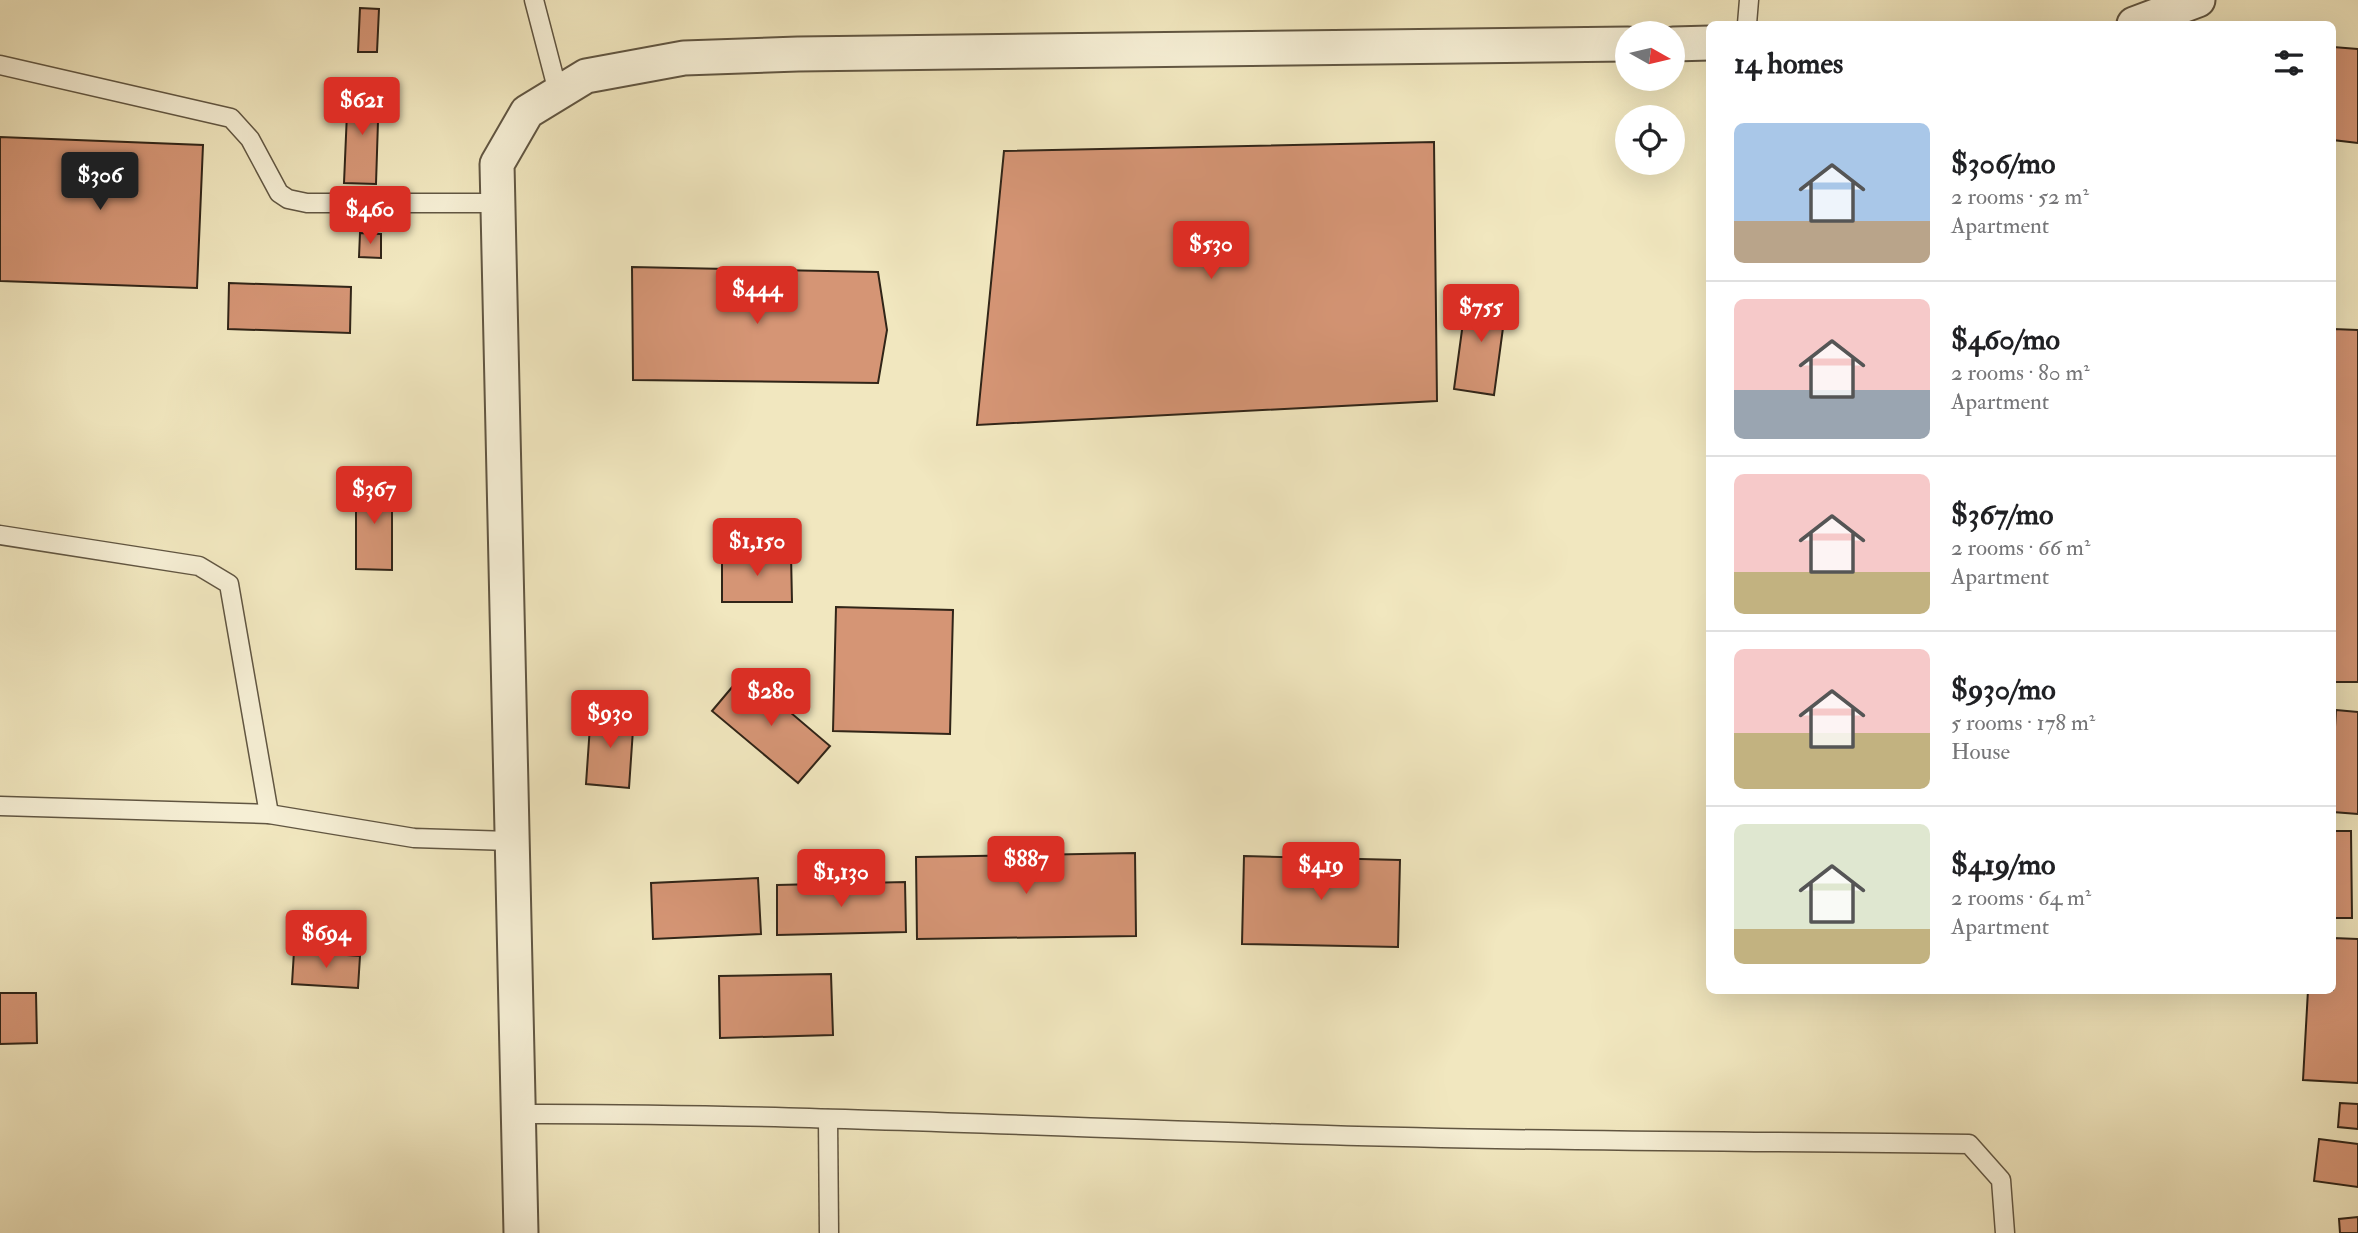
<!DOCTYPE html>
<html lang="en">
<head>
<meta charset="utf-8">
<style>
	:root { --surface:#fff; --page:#f6f6f6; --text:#202124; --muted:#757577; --line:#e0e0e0; --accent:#d93025 }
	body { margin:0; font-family:"IM FELL Double Pica",serif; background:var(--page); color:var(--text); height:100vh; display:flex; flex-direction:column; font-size:26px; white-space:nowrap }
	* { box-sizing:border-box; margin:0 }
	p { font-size:23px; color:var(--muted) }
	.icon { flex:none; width:38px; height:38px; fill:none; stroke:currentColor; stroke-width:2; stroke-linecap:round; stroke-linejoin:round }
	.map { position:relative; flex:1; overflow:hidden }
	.details { position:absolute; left:1706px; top:21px; width:630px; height:973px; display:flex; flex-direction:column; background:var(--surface); border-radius:10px; box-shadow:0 7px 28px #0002 }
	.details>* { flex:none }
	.needle { width:46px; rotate:98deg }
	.controls { position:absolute; left:1615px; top:21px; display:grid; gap:14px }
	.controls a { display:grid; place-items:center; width:70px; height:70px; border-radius:50%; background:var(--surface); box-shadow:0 7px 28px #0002; font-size:35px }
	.price { position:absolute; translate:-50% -60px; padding:0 16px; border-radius:7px; background:var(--accent); color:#fff; font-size:23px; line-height:46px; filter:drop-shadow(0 2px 4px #0008) }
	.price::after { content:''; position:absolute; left:50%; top:42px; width:21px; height:16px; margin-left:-10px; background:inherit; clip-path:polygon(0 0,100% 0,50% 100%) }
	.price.on { background:#222; color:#fff }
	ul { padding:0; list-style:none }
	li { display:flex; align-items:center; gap:21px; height:175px; padding:0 28px }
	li+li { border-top:2px solid var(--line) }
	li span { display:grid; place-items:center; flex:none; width:196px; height:140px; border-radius:10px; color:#555 }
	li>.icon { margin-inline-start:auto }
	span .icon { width:84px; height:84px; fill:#fffc; stroke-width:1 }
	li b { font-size:30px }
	h2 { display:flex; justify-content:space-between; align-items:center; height:84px; padding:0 28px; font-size:30px }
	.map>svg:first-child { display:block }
</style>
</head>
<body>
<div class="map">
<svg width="2358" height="1233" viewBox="0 0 2358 1233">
	<rect width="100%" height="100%" fill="#f1e7bf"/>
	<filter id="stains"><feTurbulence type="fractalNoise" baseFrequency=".00286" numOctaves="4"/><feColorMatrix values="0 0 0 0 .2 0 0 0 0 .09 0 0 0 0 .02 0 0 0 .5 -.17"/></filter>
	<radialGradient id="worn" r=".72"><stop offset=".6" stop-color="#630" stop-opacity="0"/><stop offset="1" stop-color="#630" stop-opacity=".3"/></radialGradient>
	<g fill="#d59575" stroke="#312518" stroke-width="2">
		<polygon points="360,8 379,9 377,52 358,52"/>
		<polygon points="2333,47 2358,49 2358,143 2333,140"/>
		<polygon points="348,89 379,90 376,184 344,183"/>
		<polygon points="0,137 203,145 197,288 0,281"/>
		<polygon points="1434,142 1437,401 977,425 1004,151"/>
		<polygon points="360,233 381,234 381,258 359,257"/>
		<polygon points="632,267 878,272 887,330 878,383 633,380"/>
		<polygon points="229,283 351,287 350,333 228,329"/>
		<polygon points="1467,293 1507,298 1494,395 1454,389"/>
		<polygon points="2333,329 2358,330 2358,682 2333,682"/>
		<polygon points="356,483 392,483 392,570 356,569"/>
		<polygon points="791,554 792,602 722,602 722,555"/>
		<polygon points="836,607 953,610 950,734 833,731"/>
		<polygon points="744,673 830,746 798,783 712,711"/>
		<polygon points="2336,710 2358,712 2358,814 2333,812 2333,761"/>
		<polygon points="591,711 634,715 629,788 586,784"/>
		<polygon points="2333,831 2351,831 2352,918 2333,918"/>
		<polygon points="1135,853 1136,936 917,939 916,857"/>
		<polygon points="1244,856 1400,860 1398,947 1242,944"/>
		<polygon points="758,878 761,934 653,939 651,883"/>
		<polygon points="905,882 906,932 777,935 777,885"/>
		<polygon points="2333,938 2358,939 2358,1083 2303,1080 2308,990 2333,990"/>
		<polygon points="294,951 360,956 358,988 292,984"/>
		<polygon points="831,974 833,1035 720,1038 719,976"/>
		<polygon points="0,993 36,993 37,1043 0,1044"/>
		<polygon points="2340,1103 2358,1104 2358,1129 2338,1127"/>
		<polygon points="2319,1139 2358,1144 2358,1187 2314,1181"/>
		<polygon points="2358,1217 2358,1233 2340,1233 2339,1219"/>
	</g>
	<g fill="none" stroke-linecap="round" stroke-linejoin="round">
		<g stroke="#615642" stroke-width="21">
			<g id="lane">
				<polyline points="534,0 558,92"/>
				<polyline points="1747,24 1749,0"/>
				<polyline points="0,65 231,118 250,139 279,193 288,199 307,203 498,203"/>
				<polyline points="0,535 199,566 229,584 269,814"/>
				<polyline points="0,806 269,814 414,838 512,841"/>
				<path d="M518 1114C788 1113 1058 1128 1327 1135 1541 1142 1755 1141 1969 1144L2001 1180 2005 1233"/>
				<polyline points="828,1119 829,1233"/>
			</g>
		</g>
		<g stroke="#615642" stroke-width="37">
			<g id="street">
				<polyline points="2134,24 2198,0"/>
				<polyline points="1673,44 1710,43"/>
				<polyline points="521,1233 497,164 527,112 586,76 684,58 798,54 1628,44"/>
			</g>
		</g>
		<use href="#lane" stroke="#f6efd5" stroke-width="18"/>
		<use href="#street" stroke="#f6efd5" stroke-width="33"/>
	</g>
	<rect width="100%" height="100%" filter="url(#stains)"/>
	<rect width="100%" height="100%" fill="url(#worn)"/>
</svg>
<div class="controls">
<a><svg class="needle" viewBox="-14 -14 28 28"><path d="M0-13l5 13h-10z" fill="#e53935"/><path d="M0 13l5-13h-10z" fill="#757577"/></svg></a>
<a><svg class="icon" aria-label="locate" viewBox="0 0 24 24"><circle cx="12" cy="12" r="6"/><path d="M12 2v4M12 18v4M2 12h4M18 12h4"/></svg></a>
</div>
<b class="price" style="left:362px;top:137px">$621</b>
<b class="price on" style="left:100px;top:212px">$306</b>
<b class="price" style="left:370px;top:246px">$460</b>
<b class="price" style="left:1211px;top:281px">$530</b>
<b class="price" style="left:757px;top:326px">$444</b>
<b class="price" style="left:1481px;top:344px">$755</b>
<b class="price" style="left:374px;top:526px">$367</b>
<b class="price" style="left:757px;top:578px">$1,150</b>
<b class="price" style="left:771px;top:728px">$280</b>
<b class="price" style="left:610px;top:750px">$930</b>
<b class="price" style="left:1026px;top:896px">$887</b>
<b class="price" style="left:1321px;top:902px">$419</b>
<b class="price" style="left:841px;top:909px">$1,130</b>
<b class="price" style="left:326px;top:970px">$694</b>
<section class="details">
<h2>14 homes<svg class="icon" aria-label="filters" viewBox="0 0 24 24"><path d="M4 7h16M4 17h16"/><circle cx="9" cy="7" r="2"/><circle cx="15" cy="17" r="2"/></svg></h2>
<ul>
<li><span style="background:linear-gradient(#a9c7e8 70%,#b9a48a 0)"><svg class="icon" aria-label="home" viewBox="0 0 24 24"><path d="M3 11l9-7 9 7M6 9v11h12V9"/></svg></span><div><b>$306/mo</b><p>2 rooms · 52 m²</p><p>Apartment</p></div></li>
<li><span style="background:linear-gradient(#f6c9c9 65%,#9aa5b1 0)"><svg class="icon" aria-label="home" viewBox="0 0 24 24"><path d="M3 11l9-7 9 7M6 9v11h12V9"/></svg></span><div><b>$460/mo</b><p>2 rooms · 80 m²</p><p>Apartment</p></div></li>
<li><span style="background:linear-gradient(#f6c9c9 70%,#c2b280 0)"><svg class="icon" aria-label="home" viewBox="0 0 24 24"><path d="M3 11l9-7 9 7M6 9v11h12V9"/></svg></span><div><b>$367/mo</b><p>2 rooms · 66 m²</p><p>Apartment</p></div></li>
<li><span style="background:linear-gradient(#f6c9c9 60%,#c2b280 0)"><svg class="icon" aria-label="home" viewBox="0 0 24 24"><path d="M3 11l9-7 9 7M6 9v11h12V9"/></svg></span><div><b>$930/mo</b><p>5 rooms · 178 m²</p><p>House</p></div></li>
<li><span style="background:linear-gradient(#dfe7d0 75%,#c2b280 0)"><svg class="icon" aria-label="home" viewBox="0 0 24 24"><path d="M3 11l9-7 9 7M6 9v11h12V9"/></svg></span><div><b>$419/mo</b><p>2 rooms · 64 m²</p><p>Apartment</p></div></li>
</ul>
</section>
</div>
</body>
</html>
